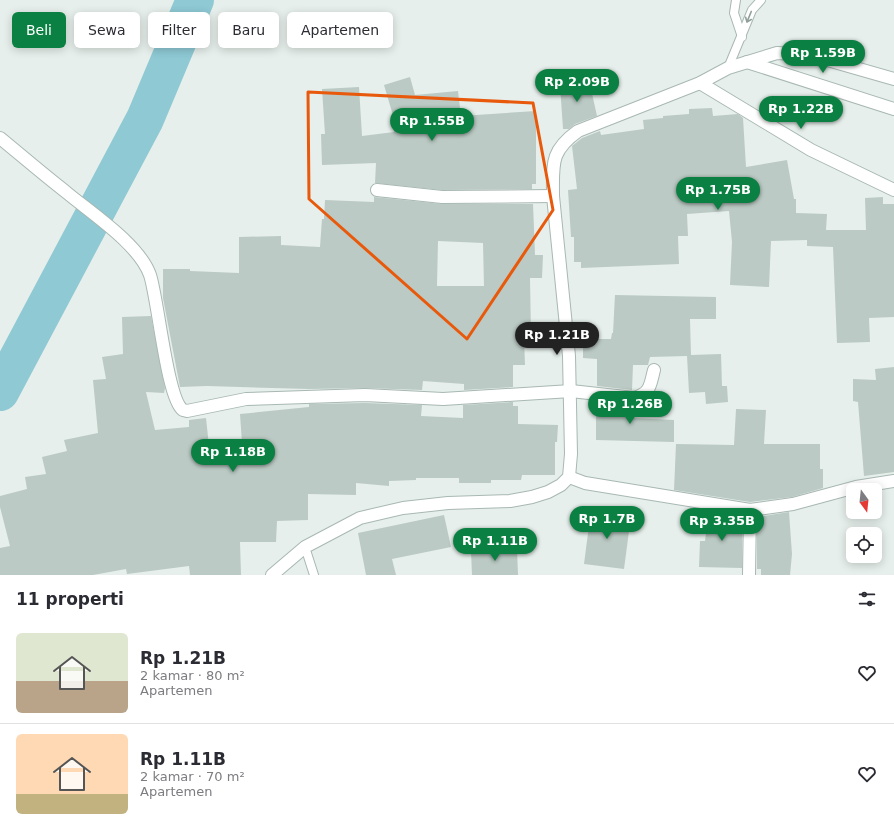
<!DOCTYPE html>
<html lang="id">
<head>
<meta charset="utf-8">
<style>
	:root { --surface:#fff; --page:#f2f2f3; --text:#2b2b33; --muted:#7c7c81; --line:#e1e1e2; --accent:#0b8043 }
	body { margin:0; font-family:"DejaVu Sans",sans-serif; background:var(--page); color:var(--text); height:100vh; display:flex; flex-direction:column; font-size:15px; white-space:nowrap }
	* { box-sizing:border-box; margin:0 }
	p { font-size:13px; color:var(--muted) }
	.icon { flex:none; width:22px; height:22px; fill:none; stroke:currentColor; stroke-width:2; stroke-linecap:round; stroke-linejoin:round }
	.map { position:relative; height:575px; overflow:hidden }
	.sheet { display:flex; flex-direction:column; background:var(--surface); flex:1 }
	.sheet>* { flex:none }
	.top-card { position:absolute; left:12px; top:12px; width:400px; height:36px; display:flex; gap:8px }
	.needle { width:26px; rotate:165deg }
	.buttons { position:absolute; left:846px; top:483px; display:grid; gap:8px }
	.buttons a { display:grid; place-items:center; width:36px; height:36px; border-radius:6px; background:var(--surface); box-shadow:0 2px 10px #0003; font-size:20px }
	.price { position:absolute; translate:-50% -34px; padding:0 9px; border-radius:14px; background:var(--accent); color:#fff; font-size:13px; line-height:26px; filter:drop-shadow(0 1px 2px #0008) }
	.price::after { content:''; position:absolute; left:50%; top:24px; width:12px; height:9px; margin-left:-6px; background:inherit; clip-path:polygon(0 0,100% 0,50% 100%) }
	.price.selected { background:#222; color:#fff }
	ul { padding:0; list-style:none }
	li { display:flex; align-items:center; gap:12px; height:100px; padding:0 16px }
	li+li { border-top:1px solid var(--line) }
	li span { display:grid; place-items:center; flex:none; width:112px; height:80px; border-radius:6px; color:#555 }
	li>.icon { margin-inline-start:auto }
	span .icon { width:48px; height:48px; fill:#fffc; stroke-width:1 }
	li b { font-size:17px }
	h2 { display:flex; justify-content:space-between; align-items:center; height:48px; padding:0 16px; font-size:17px }
	.tag { padding:0 14px; border-radius:6px; background:var(--surface); box-shadow:0 2px 10px #0003; font-size:14px; line-height:36px }
	.tag.selected { background:var(--accent); color:#fff }
	.map>svg:first-child { display:block }
</style>
</head>
<body>
<div class="map">
<svg width="894" height="575" viewBox="0 0 894 575">
	<rect width="100%" height="100%" fill="#e6efeb"/>
	<g fill="none" stroke-linecap="round" stroke-linejoin="round">
		<polyline stroke="#8ec9d4" stroke-width="38" points="0,392 145,119 195,0"/>
	</g>
	<g fill="#bbcac4" fill-rule="evenodd">
		<polygon points="410,77 415,95 458,91 461,116 536,111 536,184 532,184 532,189 442,190 375,183 376,163 322,165 321,134 325,134 322,89 359,87 362,136 394,132 392,112 384,85"/>
		<polygon points="589,80 597,116 575,124 569,129 563,129 560,85"/>
		<polygon points="712,108 713,116 738,114 743,118 746,167 787,160 794,199 796,199 796,213 827,214 826,230 866,230 865,198 883,197 883,204 894,204 894,317 869,318 870,342 837,343 833,247 807,246 807,240 771,241 769,287 730,285 732,242 729,211 687,214 688,236 678,236 679,264 581,268 581,262 574,262 574,237 571,237 568,190 577,189 572,146 582,138 600,131 601,135 644,129 643,120 663,118 663,116 689,114 689,109"/>
		<path d="M374 197 442 204H533L535 255H543L542 278H530L531 336 524 337 525 365H513V387L464 390V384L423 381 422 390 365 388 309 389 207 386 180 387 163 298V269H190V271L239 273V237L281 236V245L320 247 322 219H324L325 200 374 202ZM438 241 483 243 484 286H437Z"/>
		<polygon points="615,295 716,297 716,319 690,319 691,355 721,354 722,386 727,386 728,402 706,404 705,392 689,393 687,356 650,357 648,365 633,365 632,390 597,386 597,359 583,358 583,339 611,339 612,333 613,333"/>
		<polygon points="151,316 165,388 164,393 146,392 155,430 189,427 189,420 206,418 209,446 242,443 240,414 309,407 309,404 365,403 422,405 421,416 463,418 463,405 513,402 513,406 518,406 518,424 558,425 557,442 555,442 555,475 522,475 521,480 491,480 491,483 459,483 459,478 416,478 416,480 389,481 389,486 356,483 356,495 308,494 308,520 277,521 276,542 240,542 241,575 190,575 189,566 127,574 126,569 93,575 0,575 0,548 10,546 0,507 0,496 27,489 25,477 46,474 42,457 67,451 64,440 98,433 93,380 106,379 102,357 123,354 122,317"/>
		<polygon points="894,367 894,472 864,476 858,402 853,401 853,379 876,380 875,369"/>
		<polygon points="596,401 632,405 631,418 674,420 674,442 596,440"/>
		<polygon points="736,409 766,410 764,444 820,444 820,469 823,469 823,488 792,497 750,502 674,490 676,444 734,445"/>
		<polygon points="591,510 631,516 624,569 584,564"/>
		<polygon points="709,511 742,516 742,568 699,567 700,541 705,541"/>
		<polygon points="789,512 792,554 790,575 761,575 761,569 757,569 757,517"/>
		<polygon points="444,515 451,547 392,559 396,575 366,575 358,533"/>
		<polygon points="517,549 518,575 472,575 471,551"/>
	</g>
	<g fill="none" stroke-linecap="round" stroke-linejoin="round">
		<g stroke="#a8b8b2" stroke-width="10">
			<g id="service">
				<polyline points="736,0 734,13 742,37"/>
				<polyline points="728,68 752,10 761,0"/>
				<polyline points="305,547 314,575"/>
			</g>
		</g>
		<g stroke="#a8b8b2" stroke-width="14">
			<g id="minor">
				<polyline points="700,83 811,150 894,190"/>
				<path d="M0 138C22 156 44 175 66 192 91 213 139 244 150 275 158 299 167 399 183 410L187 411 246 399 365 395 443 399 571 391 634 398C651 393 650 385 654 370"/>
				<polyline points="377,190 442,197 553,196"/>
				<polyline points="569,477 585,483 750,510 793,504 856,487 894,481"/>
				<polyline points="749,575 750,510"/>
			</g>
		</g>
		<g stroke="#a8b8b2" stroke-width="14">
			<g id="tertiary">
				<polyline points="747,62 894,109"/>
				<path d="M272 575 305 547 360 518 403 508 448 503 510 501 532 497 548 492 561 485 569 477 571 454 569 356 553 196C553 164 550 151 578 131L700 83 728 68 777 53 810 55 894 79"/>
			</g>
		</g>
		<use href="#service" stroke="#fff" stroke-width="8"/>
		<use href="#minor" stroke="#fff" stroke-width="12"/>
		<use href="#tertiary" stroke="#fff" stroke-width="12"/>
	</g>
	<defs><path id="oneway-shaft" d="M-6 0H5M1.5-3L5.5 0L1.5 3" fill="none" stroke-width="1.6" stroke-linecap="round" stroke-linejoin="round"/></defs>
	<use stroke="#92a09c" href="#oneway-shaft" transform="translate(749 17) rotate(112)"/>
	<path fill="none" stroke="#e8590c" stroke-width="3" stroke-linejoin="round" d="M308 92 533 103 553 210 467 339 309 199Z"/>
</svg>
<div class="buttons">
<a><svg class="needle" viewBox="-14 -14 28 28"><path d="M0-13l5 13h-10z" fill="#e53935"/><path d="M0 13l5-13h-10z" fill="#7c7c81"/></svg></a>
<a><svg class="icon" aria-label="locate" viewBox="0 0 24 24"><circle cx="12" cy="12" r="6"/><path d="M12 2v4M12 18v4M2 12h4M18 12h4"/></svg></a>
</div>
<b class="price" style="left:823px;top:74px">Rp 1.59B</b>
<b class="price" style="left:577px;top:103px">Rp 2.09B</b>
<b class="price" style="left:801px;top:130px">Rp 1.22B</b>
<b class="price" style="left:432px;top:142px">Rp 1.55B</b>
<b class="price" style="left:718px;top:211px">Rp 1.75B</b>
<b class="price selected" style="left:557px;top:356px">Rp 1.21B</b>
<b class="price" style="left:630px;top:425px">Rp 1.26B</b>
<b class="price" style="left:233px;top:473px">Rp 1.18B</b>
<b class="price" style="left:607px;top:540px">Rp 1.7B</b>
<b class="price" style="left:722px;top:542px">Rp 3.35B</b>
<b class="price" style="left:495px;top:562px">Rp 1.11B</b>
<div class="top-card">
<a class="tag selected">Beli</a>
<a class="tag">Sewa</a>
<a class="tag">Filter</a>
<a class="tag">Baru</a>
<a class="tag">Apartemen</a>
</div>
</div>
<section class="sheet">
<h2>11 properti<svg class="icon" aria-label="filters" viewBox="0 0 24 24"><path d="M4 7h16M4 17h16"/><circle cx="9" cy="7" r="2"/><circle cx="15" cy="17" r="2"/></svg></h2>
<ul>
<li><span style="background:linear-gradient(#dfe7d0 60%,#b9a48a 0)"><svg class="icon" aria-label="home" viewBox="0 0 24 24"><path d="M3 11l9-7 9 7M6 9v11h12V9"/></svg></span><div><b>Rp 1.21B</b><p>2 kamar · 80 m²</p><p>Apartemen</p></div><svg class="icon" aria-label="heart" viewBox="0 0 24 24"><path d="M12 20l-8-8c-3-5 5-10 8-4 3-6 11-1 8 4z"/></svg></li>
<li><span style="background:linear-gradient(#ffd9b3 75%,#c2b280 0)"><svg class="icon" aria-label="home" viewBox="0 0 24 24"><path d="M3 11l9-7 9 7M6 9v11h12V9"/></svg></span><div><b>Rp 1.11B</b><p>2 kamar · 70 m²</p><p>Apartemen</p></div><svg class="icon" aria-label="heart" viewBox="0 0 24 24"><path d="M12 20l-8-8c-3-5 5-10 8-4 3-6 11-1 8 4z"/></svg></li>
</ul>
</section>
</body>
</html>
